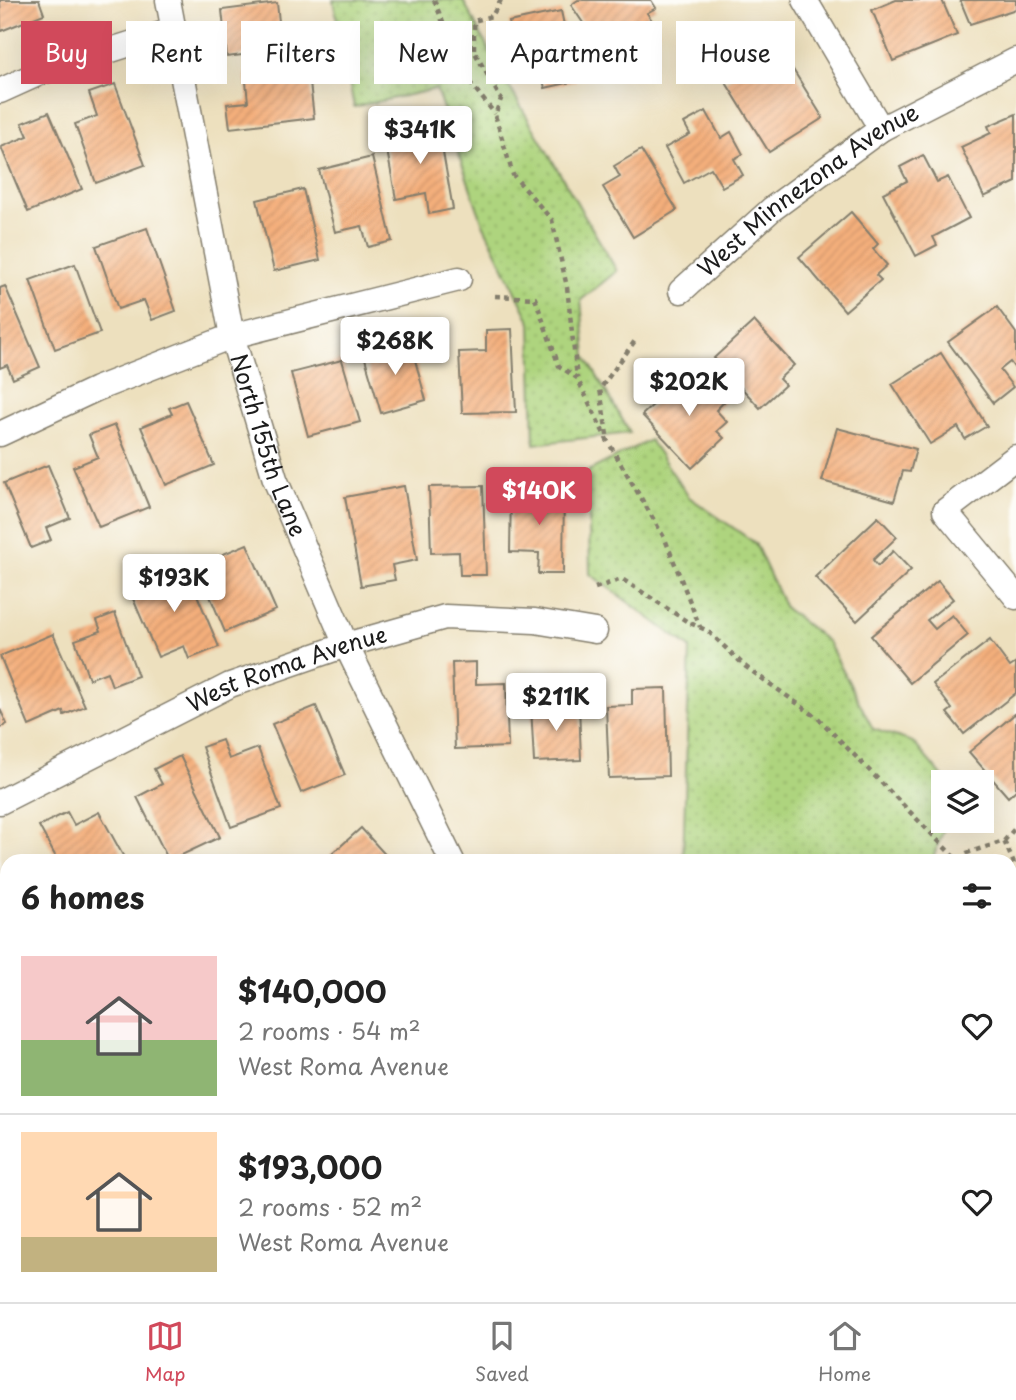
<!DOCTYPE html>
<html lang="en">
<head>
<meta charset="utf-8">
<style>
	:root { --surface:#fff; --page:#f2f2f2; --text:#222; --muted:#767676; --line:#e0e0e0; --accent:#d1495b }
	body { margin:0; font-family:"Playpen Sans",sans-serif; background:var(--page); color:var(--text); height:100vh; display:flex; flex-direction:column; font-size:26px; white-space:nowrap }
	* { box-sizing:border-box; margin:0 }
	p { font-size:23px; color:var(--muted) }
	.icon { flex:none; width:38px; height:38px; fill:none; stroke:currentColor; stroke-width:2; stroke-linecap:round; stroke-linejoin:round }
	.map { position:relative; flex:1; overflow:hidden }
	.drawer { position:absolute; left:0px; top:854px; width:1017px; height:448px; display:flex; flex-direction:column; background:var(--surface); border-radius:21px 21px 0 0; box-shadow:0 7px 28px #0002 }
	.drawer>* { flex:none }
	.top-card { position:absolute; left:21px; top:21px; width:975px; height:63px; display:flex; gap:14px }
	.tools { position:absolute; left:931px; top:770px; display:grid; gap:14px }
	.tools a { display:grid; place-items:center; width:63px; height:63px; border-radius:0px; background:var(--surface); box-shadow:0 7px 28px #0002; font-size:35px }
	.price { position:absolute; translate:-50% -60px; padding:0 16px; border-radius:7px; background:#fff; color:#222; font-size:23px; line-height:46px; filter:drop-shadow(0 2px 4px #0008) }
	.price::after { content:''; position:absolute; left:50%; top:42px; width:21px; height:16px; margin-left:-10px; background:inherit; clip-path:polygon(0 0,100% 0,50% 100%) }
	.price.current { background:var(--accent); color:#fff }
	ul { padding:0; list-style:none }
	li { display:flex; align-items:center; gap:21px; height:175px; padding:0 21px }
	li+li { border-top:2px solid var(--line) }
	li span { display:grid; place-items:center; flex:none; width:196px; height:140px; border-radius:0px; color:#555 }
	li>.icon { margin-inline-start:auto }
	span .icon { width:84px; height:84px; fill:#fffc; stroke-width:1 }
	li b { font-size:30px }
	h2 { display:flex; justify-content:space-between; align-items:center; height:84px; padding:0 21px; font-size:30px }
	.pill { padding:0 24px; border-radius:0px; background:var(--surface); box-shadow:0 7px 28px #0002; font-size:24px; line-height:63px }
	.pill.current { background:var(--accent); color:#fff }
	.dock { display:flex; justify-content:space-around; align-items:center; height:98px; border-top:2px solid var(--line); background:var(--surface); font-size:19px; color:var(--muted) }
	.dock a { display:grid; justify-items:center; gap:4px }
	.dock .current { color:var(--accent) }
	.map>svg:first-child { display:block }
</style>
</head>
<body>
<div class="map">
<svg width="1016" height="1302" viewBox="0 0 1016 1302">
	<defs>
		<pattern id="park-dots" width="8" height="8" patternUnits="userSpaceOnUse" patternTransform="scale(1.75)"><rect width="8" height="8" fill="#aed47e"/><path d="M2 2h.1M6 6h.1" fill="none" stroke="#95b56c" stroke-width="1.8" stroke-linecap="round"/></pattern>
		<pattern id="building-hatch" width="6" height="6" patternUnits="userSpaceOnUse" patternTransform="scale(1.75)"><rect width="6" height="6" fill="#f4af7c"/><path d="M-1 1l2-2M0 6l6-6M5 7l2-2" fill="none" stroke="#d1966b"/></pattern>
	</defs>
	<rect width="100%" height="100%" fill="#fdfcf7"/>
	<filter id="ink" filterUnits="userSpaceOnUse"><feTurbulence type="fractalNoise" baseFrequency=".0143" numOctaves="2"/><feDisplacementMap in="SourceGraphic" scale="14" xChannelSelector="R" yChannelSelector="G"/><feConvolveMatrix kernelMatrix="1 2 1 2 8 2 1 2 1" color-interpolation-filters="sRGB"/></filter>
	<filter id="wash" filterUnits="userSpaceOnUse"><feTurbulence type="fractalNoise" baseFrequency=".00686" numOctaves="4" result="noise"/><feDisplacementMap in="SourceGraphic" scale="28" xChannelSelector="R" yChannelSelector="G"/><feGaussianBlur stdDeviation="1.57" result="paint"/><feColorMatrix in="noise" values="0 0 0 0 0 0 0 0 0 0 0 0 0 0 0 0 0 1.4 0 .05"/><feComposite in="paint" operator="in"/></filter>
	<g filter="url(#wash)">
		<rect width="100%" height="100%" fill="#ede0be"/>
		<polygon fill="#e3d0b4" points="1016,1130 1016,1302 952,1302 954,1295 1010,1295 1010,1146"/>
		<g fill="url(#park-dots)" stroke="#65784d" stroke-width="2">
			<polygon points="333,0 463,0 496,64 617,271 581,300 586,357 630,433 534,444 531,323 483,224 436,89 354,107"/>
			<polygon points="650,440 689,497 755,543 785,608 828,642 873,729 913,742 947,782 943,782 943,821 947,821 932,861 683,861 690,648 590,574 588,471"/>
			<polygon points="348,1295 917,1295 912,1302 347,1302"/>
		</g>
		<g id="blocks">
			<g fill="url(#building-hatch)">
				<polygon points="0,0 39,0 44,14 1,31"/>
				<polygon points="578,0 651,0 656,8 647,13 659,31 610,63 571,5"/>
				<polygon points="896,0 942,0 957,35 893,61 872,10"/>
				<polygon points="960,0 1016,0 1016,9 970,24"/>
				<polygon points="277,3 282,50 227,57 222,10"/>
				<polygon points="561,11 576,81 545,88 542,76 521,81 509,22"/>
				<polygon points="761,59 770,74 789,63 823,118 769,152 725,81"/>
				<polygon points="308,65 314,118 230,128 227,104 248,102 245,72"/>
				<polygon points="115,84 145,165 96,183 75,124 97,116 89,93"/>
				<polygon points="706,111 721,138 731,132 743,154 734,159 743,175 722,187 711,168 684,183 665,148 690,134 684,123"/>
				<polygon points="49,112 82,189 28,212 1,147 28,136 22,123"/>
				<polygon points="1016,114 1016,182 984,197 961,147 991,133 988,126"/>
				<polygon points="438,124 453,209 429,214 426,193 396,199 384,134"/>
				<polygon points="641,150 677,210 633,237 603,187 620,177 614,166"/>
				<polygon points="923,155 937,182 948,177 969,218 933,237 937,245 916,256 883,193 907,181 900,167"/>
				<polygon points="372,157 392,241 368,247 362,226 335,232 319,170"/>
				<polygon points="303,189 320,260 274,271 257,200"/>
				<polygon points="851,212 878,244 873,249 887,265 876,275 881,280 845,311 799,257"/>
				<polygon points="147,228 176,311 152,320 144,300 118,309 96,246"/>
				<polygon points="75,264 100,333 55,349 30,280"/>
				<polygon points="5,286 40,367 13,379 7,365 0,368 0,288"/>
				<polygon points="997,307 1016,333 1016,370 1010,362 1000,370 1013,387 993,403 948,342"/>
				<polygon points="754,321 794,365 779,379 785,385 760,408 714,358"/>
				<polygon points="512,329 516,412 462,413 459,352 486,351 486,330"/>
				<polygon points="410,342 426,400 381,413 364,355"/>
				<polygon points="941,353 987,426 965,439 958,427 930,444 892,384"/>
				<polygon points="342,360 360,422 308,436 291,373"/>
				<polygon points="693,368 724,402 716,410 727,422 717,431 724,438 692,468 642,415"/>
				<polygon points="186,401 214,465 166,485 141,427 172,414 169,408"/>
				<polygon points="115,425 149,507 99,527 73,467 98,457 89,435"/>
				<polygon points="837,428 916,449 910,472 903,471 894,501 822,481"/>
				<polygon points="48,465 70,518 46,528 51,540 31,548 4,483"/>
				<polygon points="404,486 417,560 392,565 395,580 361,586 345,497"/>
				<polygon points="483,486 486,575 460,575 459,552 431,553 429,487"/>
				<polygon points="511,489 564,489 563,574 538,574 539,553 510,552"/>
				<polygon points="878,517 897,537 873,560 878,566 893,551 911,570 857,621 815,577"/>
				<polygon points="247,544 276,610 225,632 197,565"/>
				<polygon points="184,564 219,647 189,659 184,646 158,657 128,587"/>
				<polygon points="938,581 953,599 927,620 935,629 952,615 968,635 910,683 871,636"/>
				<polygon points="115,613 138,676 112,686 107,672 89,679 75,640 101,631 97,620"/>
				<polygon points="53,634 85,706 64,715 63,711 29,726 0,656"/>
				<polygon points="990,640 1010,667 1016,663 1016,693 964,734 947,713 952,709 933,684"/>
				<polygon points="476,662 476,684 506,683 508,747 455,749 452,663"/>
				<polygon points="666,688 668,776 609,778 606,706 632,705 632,689"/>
				<polygon points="579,704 581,760 534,762 531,706"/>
				<polygon points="316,706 345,775 301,793 272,724"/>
				<polygon points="0,709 7,724 0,728"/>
				<polygon points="1016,713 1016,790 1008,797 969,752"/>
				<polygon points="222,740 229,759 258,748 281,809 231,827 202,747"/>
				<polygon points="180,756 220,837 169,861 137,797 162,784 154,769"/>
				<polygon points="67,812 74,825 99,812 126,861 58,861 39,826"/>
				<polygon points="361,828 391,861 324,861"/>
				<polygon points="7,944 7,1013 0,1006 0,952"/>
				<polygon points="0,1141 7,1144 7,1216 0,1228"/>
			</g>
		</g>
	</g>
	<g filter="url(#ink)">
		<use href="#blocks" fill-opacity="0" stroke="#847e6d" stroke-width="2"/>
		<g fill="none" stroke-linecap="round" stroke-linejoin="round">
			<g stroke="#847e6d" stroke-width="27">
				<g id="street">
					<path id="s1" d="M168 0 232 336 275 479 346 645 452 861"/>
					<polyline points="805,0 881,129"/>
					<polyline points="0,91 42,72 174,30"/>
					<path id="s2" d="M681 291 772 209 881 129 1016 60"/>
					<polyline points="0,434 96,389 232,336 459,279"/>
					<polyline points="1016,457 945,511 1016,597"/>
					<path id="s3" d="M0 802 230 685 346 645 445 617 535 621 595 631"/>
					<polyline points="0,1068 7,1073"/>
					<polyline points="245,1302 247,1295"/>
				</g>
			</g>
			<g stroke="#847e6d" stroke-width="4.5" stroke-dasharray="5 5" stroke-linecap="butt">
				<polyline points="434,0 464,75 495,114"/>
				<polyline points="501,0 492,16 474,21 474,51 501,99 495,115 513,175 552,220 567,287 577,378"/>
				<polyline points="495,296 535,298 559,366 577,378 607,440 665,539 700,627"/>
				<polyline points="607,435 600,389 637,338"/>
				<polyline points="595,588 622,579 688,622 708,631 746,667 818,718 958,861"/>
				<polyline points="1004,841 1016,827"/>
				<polyline points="961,861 964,854 1004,841 1016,868"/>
				<polyline points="1010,1132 1016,1117"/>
				<polyline points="945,1302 948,1295"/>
			</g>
			<use href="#street" stroke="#fff" stroke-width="24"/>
		</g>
	</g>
	<g text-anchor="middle" stroke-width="6" stroke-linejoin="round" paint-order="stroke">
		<g font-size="23" fill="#1c1c1c" stroke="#fdfcf7">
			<text dy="8" stroke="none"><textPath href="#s2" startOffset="163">West Minnezona Avenue</textPath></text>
			<text dy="8" stroke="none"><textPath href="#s1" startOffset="457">North 155th Lane</textPath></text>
			<text dy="8" stroke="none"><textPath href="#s3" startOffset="317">West Roma Avenue</textPath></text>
		</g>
	</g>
</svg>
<div class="tools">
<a><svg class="icon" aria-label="layers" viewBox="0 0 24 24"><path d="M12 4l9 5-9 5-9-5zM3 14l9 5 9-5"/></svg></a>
</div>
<b class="price" style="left:420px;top:166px">$341K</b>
<b class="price" style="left:395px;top:377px">$268K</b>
<b class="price" style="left:689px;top:418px">$202K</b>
<b class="price current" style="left:539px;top:527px">$140K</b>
<b class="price" style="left:174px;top:614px">$193K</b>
<b class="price" style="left:556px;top:733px">$211K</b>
<div class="top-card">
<a class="pill current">Buy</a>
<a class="pill">Rent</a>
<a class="pill">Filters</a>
<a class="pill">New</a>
<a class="pill">Apartment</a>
<a class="pill">House</a>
</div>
<section class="drawer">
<h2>6 homes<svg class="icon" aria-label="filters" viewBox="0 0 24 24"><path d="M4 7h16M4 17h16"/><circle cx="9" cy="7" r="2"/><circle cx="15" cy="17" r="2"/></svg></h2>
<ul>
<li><span style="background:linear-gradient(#f6c9c9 60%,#8fb573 0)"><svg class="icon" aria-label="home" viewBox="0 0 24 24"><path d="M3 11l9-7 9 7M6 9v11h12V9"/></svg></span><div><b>$140,000</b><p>2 rooms · 54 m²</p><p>West Roma Avenue</p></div><svg class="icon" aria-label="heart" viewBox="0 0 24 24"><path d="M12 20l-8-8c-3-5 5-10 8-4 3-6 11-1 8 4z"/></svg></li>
<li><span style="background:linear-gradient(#ffd9b3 75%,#c2b280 0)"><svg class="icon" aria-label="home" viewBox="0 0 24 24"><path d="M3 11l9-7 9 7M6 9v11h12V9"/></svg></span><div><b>$193,000</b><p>2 rooms · 52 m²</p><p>West Roma Avenue</p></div><svg class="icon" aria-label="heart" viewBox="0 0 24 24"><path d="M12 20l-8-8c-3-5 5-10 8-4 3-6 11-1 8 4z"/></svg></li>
</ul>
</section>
</div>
<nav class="dock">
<a class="current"><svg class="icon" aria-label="map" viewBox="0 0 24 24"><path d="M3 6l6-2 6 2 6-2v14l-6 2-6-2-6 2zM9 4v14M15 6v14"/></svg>Map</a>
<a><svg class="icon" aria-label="saved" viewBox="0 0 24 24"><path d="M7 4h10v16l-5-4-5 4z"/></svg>Saved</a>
<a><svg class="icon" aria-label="home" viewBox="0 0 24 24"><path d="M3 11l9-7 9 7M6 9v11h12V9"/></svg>Home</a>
</nav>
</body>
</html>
